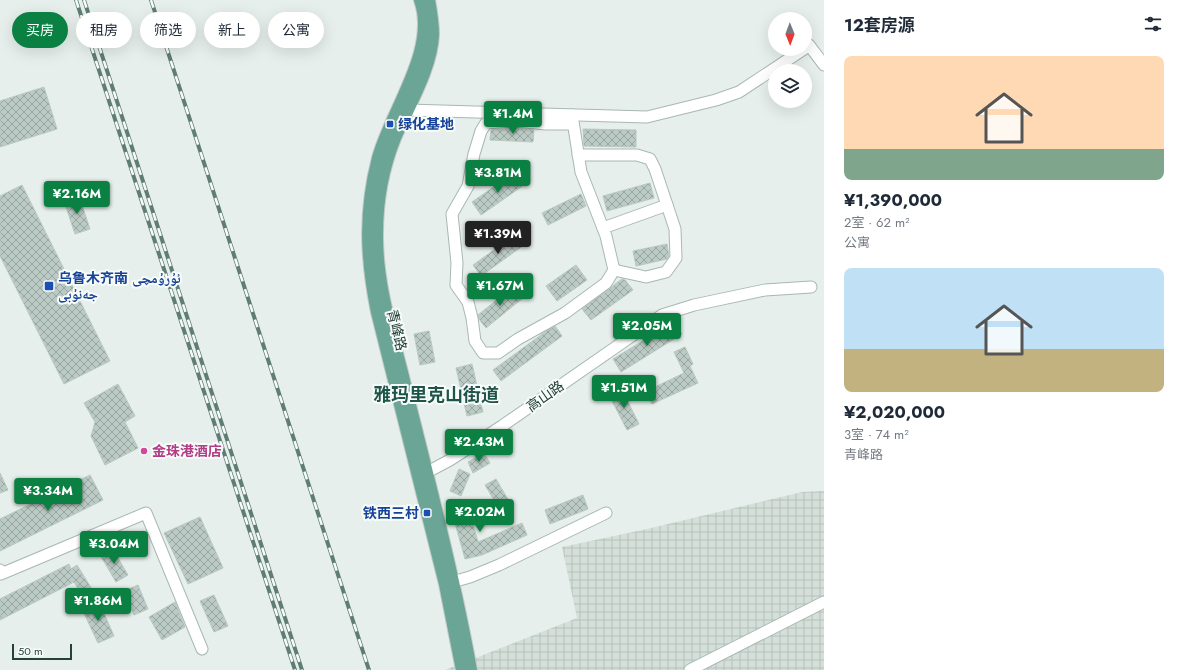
<!DOCTYPE html>
<html lang="zh">
<head>
<meta charset="utf-8">
<style>
	:root { --surface:#fff; --page:#f2f2f3; --text:#1f2937; --muted:#747a83; --accent:#0b8043 }
	body { margin:0; font-family:Jost,"Noto Naskh Arabic","Noto Sans SC",sans-serif; background:var(--page); color:var(--text); height:100vh; display:flex; flex-direction:column; font-size:15px; white-space:nowrap }
	* { box-sizing:border-box; margin:0 }
	p { font-size:13px; color:var(--muted) }
	.icon { flex:none; width:22px; height:22px; fill:none; stroke:currentColor; stroke-width:2; stroke-linecap:round; stroke-linejoin:round }
	.map { position:relative; flex:1; overflow:hidden }
	.panel { display:flex; flex-direction:column; background:var(--surface); width:360px }
	.panel>* { flex:none }
	.top-card { position:absolute; left:12px; top:12px; width:380px; height:36px; display:flex; gap:8px }
	.needle { width:26px; rotate:179deg }
	.buttons { position:absolute; left:768px; top:12px; display:grid; gap:8px }
	.buttons a { display:grid; place-items:center; width:44px; height:44px; border-radius:50%; background:var(--surface); box-shadow:0 4px 16px #0002; font-size:20px }
	.scale { position:absolute; left:12px; bottom:10px; width:60px; box-sizing:border-box; padding-left:4px; border:2px solid #24423a; border-top:0; font-size:11px; line-height:14px; white-space:nowrap; color:#24423a; -webkit-text-stroke:3px #f7fbf9; paint-order:stroke }
	.price { position:absolute; translate:-50% -34px; padding:0 9px; border-radius:4px; background:var(--accent); color:#fff; font-size:13px; line-height:26px; filter:drop-shadow(0 1px 2px #0008) }
	.price::after { content:''; position:absolute; left:50%; top:24px; width:12px; height:9px; margin-left:-6px; background:inherit; clip-path:polygon(0 0,100% 0,50% 100%) }
	.price.current { background:#222; color:#fff }
	ul { padding:0; list-style:none }
	li { display:grid; align-content:center; gap:8px; height:212px; padding:0 20px }
	li span { display:grid; place-items:center; height:124px; border-radius:8px; color:#555 }
	li>.icon { margin-inline-start:auto }
	span .icon { width:72px; height:72px; fill:#fffc; stroke-width:1 }
	li b { font-size:17px }
	h2 { display:flex; justify-content:space-between; align-items:center; height:48px; padding:0 20px; font-size:17px }
	.tag { padding:0 14px; border-radius:18px; background:var(--surface); box-shadow:0 4px 16px #0002; font-size:14px; line-height:36px }
	.tag.current { background:var(--accent); color:#fff }
	main { display:flex; flex:1; min-height:0 }
	.map>svg:first-child { display:block }
</style>
</head>
<body>
<main>
<div class="map">
<svg width="824" height="670" viewBox="0 0 824 670">
	<defs>
		<pattern id="industrial-grid" width="8" height="8" patternUnits="userSpaceOnUse"><rect width="8" height="8" fill="#d4dfda"/><path d="M0 4h8M4 0v8" fill="none" stroke="#b6c1bc"/></pattern>
		<pattern id="building-cross-hatch" width="8" height="8" patternUnits="userSpaceOnUse"><rect width="8" height="8" fill="#bbcac4"/><path d="M0 0l8 8M0 8l8-8" fill="none" stroke="#98a6a0"/></pattern>
	</defs>
	<rect width="100%" height="100%" fill="#e6efeb"/>
	<polygon fill="url(#industrial-grid)" points="824,491 824,670 445,670 577,618 562,547 647,529 802,492"/>
	<g fill="url(#building-cross-hatch)" stroke="#b8c9c2">
		<polygon points="44,87 57,129 0,147 0,101"/>
		<polygon points="515,128 534,130 533,142 490,140 491,130"/>
		<polygon points="583,129 636,130 636,147 584,146"/>
		<polygon points="515,172 524,185 481,215 472,202"/>
		<polygon points="650,183 654,198 607,211 603,196"/>
		<polygon points="22,185 110,361 64,384 0,256 0,196"/>
		<polygon points="581,194 586,206 548,225 542,213"/>
		<polygon points="79,196 90,229 75,234 64,201"/>
		<polygon points="516,234 524,245 481,276 473,265"/>
		<polygon points="667,244 669,256 667,259 636,266 633,251"/>
		<polygon points="576,265 587,280 557,301 546,286"/>
		<polygon points="622,279 625,280 633,290 591,320 582,309"/>
		<polygon points="514,286 523,298 486,328 479,319 478,315"/>
		<polygon points="674,322 682,334 621,372 613,359"/>
		<polygon points="555,326 562,336 501,381 493,370 545,332"/>
		<polygon points="429,331 435,362 420,365 414,334"/>
		<polygon points="685,347 693,364 690,366 698,383 652,404 646,393 655,388 655,387 684,373 674,352"/>
		<polygon points="472,364 483,412 467,416 456,368"/>
		<polygon points="118,384 135,416 125,422 138,448 105,465 91,436 95,422 84,403"/>
		<polygon points="621,388 639,424 627,430 609,395"/>
		<polygon points="484,453 490,463 473,473 468,462"/>
		<polygon points="459,469 470,474 461,496 450,491"/>
		<polygon points="0,473 8,490 0,493"/>
		<polygon points="90,475 103,500 0,551 0,519"/>
		<polygon points="496,479 512,506 501,512 485,485"/>
		<polygon points="583,495 588,509 550,524 545,510"/>
		<polygon points="466,500 478,542 522,523 527,535 482,555 465,559 450,505"/>
		<polygon points="200,517 223,568 188,584 164,533"/>
		<polygon points="112,548 128,575 116,582 100,555"/>
		<polygon points="69,564 71,569 77,565 95,594 79,603 76,595 81,593 74,582 0,620 0,599"/>
		<polygon points="138,585 148,609 134,615 124,591"/>
		<polygon points="214,595 228,626 214,632 200,601"/>
		<polygon points="99,602 114,636 98,643 82,609"/>
		<polygon points="175,602 185,627 162,640 149,617"/>
	</g>
	<g fill="none" stroke-linecap="round" stroke-linejoin="round">
		<g stroke="#a8b8b2" stroke-width="13">
			<g id="minor">
				<polyline points="805,48 809,45 824,65"/>
				<polyline points="407,110 647,117 716,100 739,92 804,49"/>
				<polyline points="572,115 581,172 606,236 614,270 606,283 565,313 518,339 498,353 483,353 475,341 472,318 468,302 456,285 457,263 452,214 468,186 474,154 481,131 486,123 515,121 546,124 573,124"/>
				<polyline points="578,155 637,155 650,159 655,169 675,229 676,258 666,272 646,277 614,270"/>
				<polyline points="603,228 667,205"/>
				<polyline points="420,476 450,460 502,426 662,315 694,305 765,290 811,287"/>
				<polyline points="0,570 1,574 146,513 202,649"/>
				<polyline points="445,584 470,577 499,565 606,513"/>
				<polyline points="690,670 824,602"/>
			</g>
		</g>
		<g stroke="#c2cac8" stroke-width="14">
			<g id="major">
				<path d="M420 0C438 50 391 110 378 158 364 212 366 258 377 312L445 584 462 670"/>
				<path d="M429 0C431 11 433 23 433 34 432 68 408 107 395 138 383 168 377 201 377 233 376 287 395 341 407 393 430 485 454 577 471 670"/>
			</g>
		</g>
		<use href="#minor" stroke="#fff" stroke-width="11"/>
		<use href="#major" stroke="#6aa596" stroke-width="12"/>
		<g stroke="#5f7d75" stroke-width="4">
			<g id="rail">
				<polyline points="76,0 295,670"/>
				<polyline points="84,0 302,670"/>
				<polyline points="151,0 369,670"/>
			</g>
		</g>
		<use href="#rail" stroke="#f7fbf9" stroke-width="2.5" stroke-dasharray="8" stroke-linecap="butt"/>
	</g>
	<g fill="#1a4fb4" stroke="#f7fbf9" stroke-width="1.5">
		<rect x="386" y="120" width="8" height="8" rx="2"/>
		<rect x="44" y="281" width="10" height="10" rx="2"/>
		<rect x="423" y="509" width="8" height="8" rx="2"/>
	</g>
	<circle fill="#d1479c" stroke="#f7fbf9" stroke-width="1.5" cx="144" cy="451" r="4"/>
	<g text-anchor="middle" stroke-width="4" stroke-linejoin="round" paint-order="stroke">
		<g font-size="14" font-weight="bold" fill="#164399" stroke="#f7fbf9" text-anchor="start">
			<text x="398" y="129">绿化基地</text>
			<text x="58" y="283">乌鲁木齐南 ئۇرۇمچى<tspan x="58" dy="16">جەنۇبى</tspan></text>
			<text x="419" y="518" text-anchor="end">铁西三村</text>
		</g>
		<g font-size="14" fill="#24423a" stroke="#f7fbf9">
			<text transform="translate(397 330) rotate(76)" y="5">青峰路</text>
			<text transform="translate(545 396) rotate(-35)" y="5">高山路</text>
		</g>
		<g font-size="14" font-weight="bold" fill="#b23c85" stroke="#f7fbf9" text-anchor="start">
			<text x="152" y="456">金珠港酒店</text>
		</g>
		<g font-size="18" font-weight="bold" fill="#1f5548" stroke="#f7fbf9">
			<text x="436" y="401">雅玛里克山街道</text>
		</g>
	</g>
</svg>
<div class="buttons">
<a><svg class="needle" viewBox="-14 -14 28 28"><path d="M0-13l5 13h-10z" fill="#e53935"/><path d="M0 13l5-13h-10z" fill="#747a83"/></svg></a>
<a><svg class="icon" aria-label="layers" viewBox="0 0 24 24"><path d="M12 4l9 5-9 5-9-5zM3 14l9 5 9-5"/></svg></a>
</div>
<div class="scale">50 m</div>
<b class="price" style="left:513px;top:135px">¥1.4M</b>
<b class="price" style="left:498px;top:194px">¥3.81M</b>
<b class="price" style="left:77px;top:215px">¥2.16M</b>
<b class="price current" style="left:498px;top:255px">¥1.39M</b>
<b class="price" style="left:500px;top:307px">¥1.67M</b>
<b class="price" style="left:647px;top:347px">¥2.05M</b>
<b class="price" style="left:624px;top:409px">¥1.51M</b>
<b class="price" style="left:479px;top:463px">¥2.43M</b>
<b class="price" style="left:48px;top:512px">¥3.34M</b>
<b class="price" style="left:480px;top:533px">¥2.02M</b>
<b class="price" style="left:114px;top:565px">¥3.04M</b>
<b class="price" style="left:98px;top:622px">¥1.86M</b>
<div class="top-card">
<a class="tag current">买房</a>
<a class="tag">租房</a>
<a class="tag">筛选</a>
<a class="tag">新上</a>
<a class="tag">公寓</a>
</div>
</div>
<section class="panel">
<h2>12套房源<svg class="icon" aria-label="filters" viewBox="0 0 24 24"><path d="M4 7h16M4 17h16"/><circle cx="9" cy="7" r="2"/><circle cx="15" cy="17" r="2"/></svg></h2>
<ul>
<li><span style="background:linear-gradient(#ffd9b3 75%,#7fa58c 0)"><svg class="icon" aria-label="home" viewBox="0 0 24 24"><path d="M3 11l9-7 9 7M6 9v11h12V9"/></svg></span><div><b>¥1,390,000</b><p>2室 · 62 m²</p><p>公寓</p></div></li>
<li><span style="background:linear-gradient(#bfe0f5 65%,#c2b280 0)"><svg class="icon" aria-label="home" viewBox="0 0 24 24"><path d="M3 11l9-7 9 7M6 9v11h12V9"/></svg></span><div><b>¥2,020,000</b><p>3室 · 74 m²</p><p>青峰路</p></div></li>
</ul>
</section>
</main>
</body>
</html>
